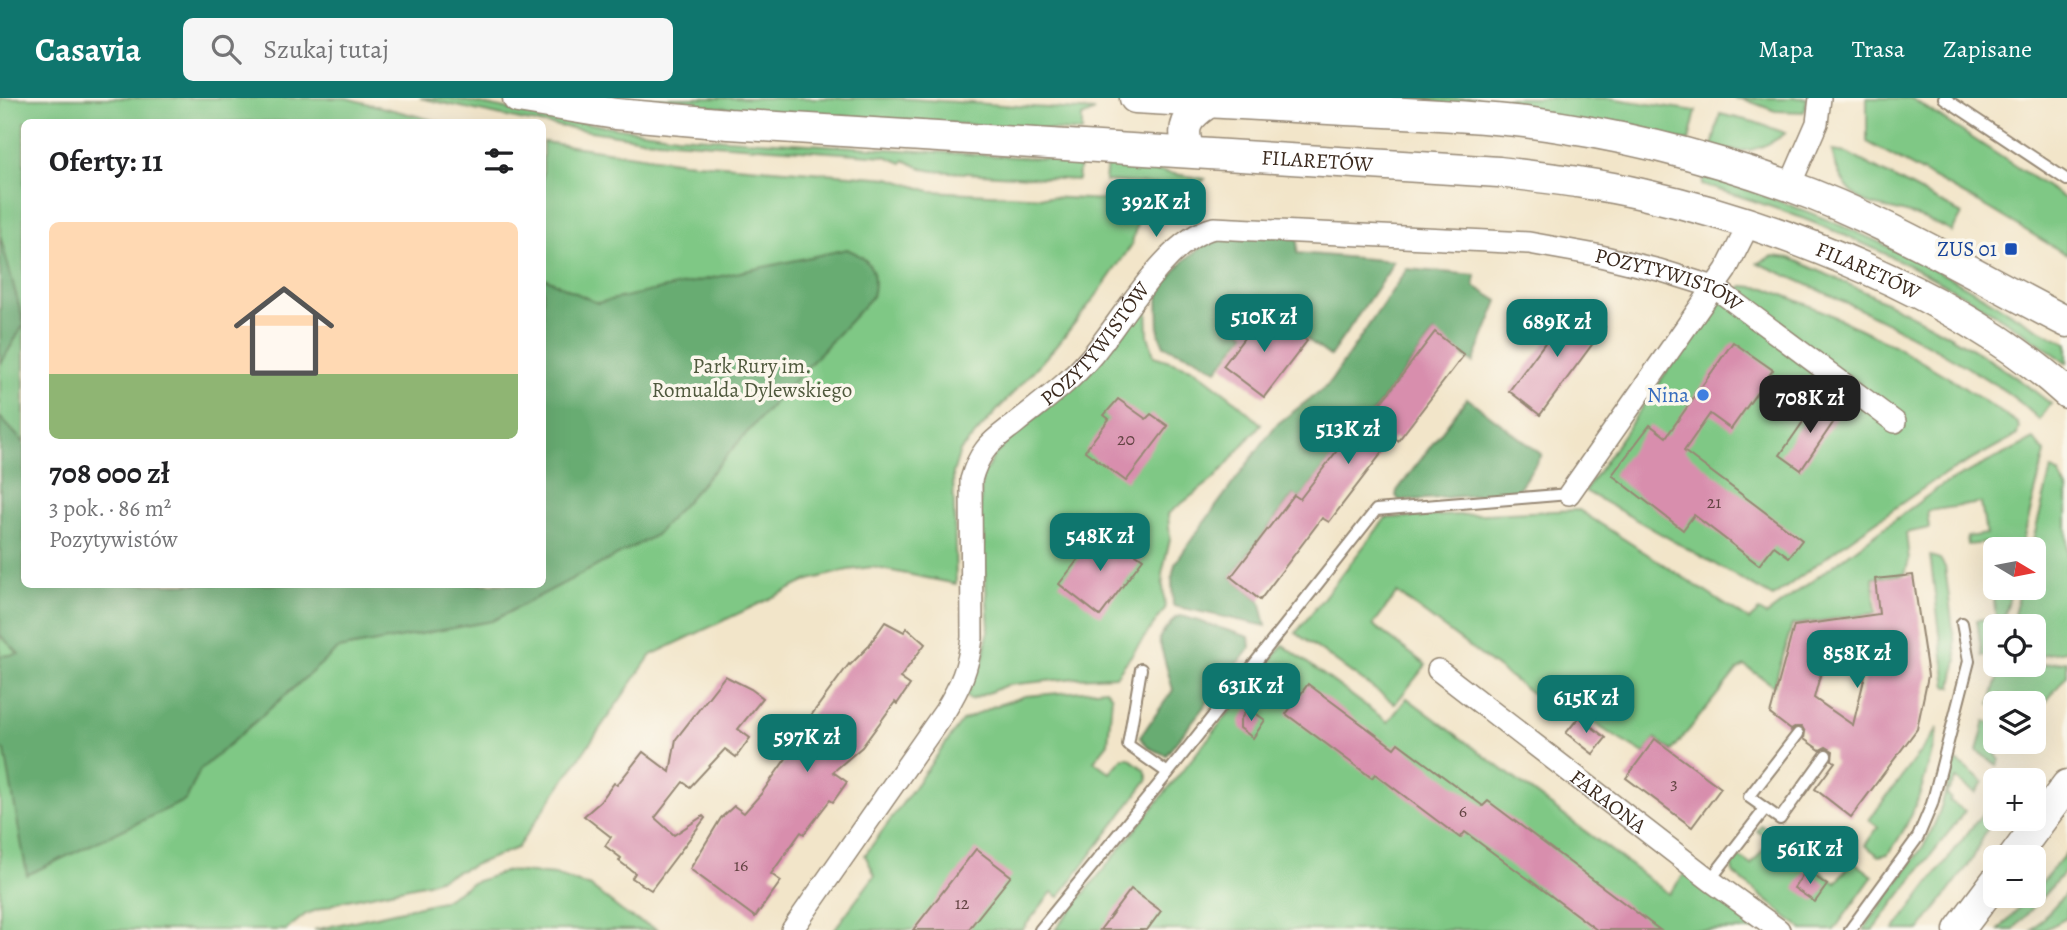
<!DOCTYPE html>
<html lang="pl">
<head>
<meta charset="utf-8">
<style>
	:root { --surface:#fff; --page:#f6f6f6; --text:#202124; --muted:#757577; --line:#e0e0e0; --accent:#0f766e }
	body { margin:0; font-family:Alegreya,serif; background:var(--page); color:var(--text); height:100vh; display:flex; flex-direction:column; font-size:26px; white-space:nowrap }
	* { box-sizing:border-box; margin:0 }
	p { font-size:23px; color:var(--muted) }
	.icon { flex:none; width:38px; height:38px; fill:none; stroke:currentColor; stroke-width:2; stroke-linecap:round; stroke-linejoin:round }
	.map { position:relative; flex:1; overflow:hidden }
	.drawer { position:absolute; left:21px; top:21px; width:525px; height:469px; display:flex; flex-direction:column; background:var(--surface); border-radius:10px; box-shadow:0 7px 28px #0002 }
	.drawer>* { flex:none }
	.needle { width:46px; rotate:100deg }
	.controls { position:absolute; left:1983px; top:439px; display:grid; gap:14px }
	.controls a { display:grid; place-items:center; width:63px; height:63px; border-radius:10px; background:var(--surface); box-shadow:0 7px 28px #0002; font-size:35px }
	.price { position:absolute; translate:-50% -60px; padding:0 16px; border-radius:14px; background:var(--accent); color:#fff; font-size:23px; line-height:46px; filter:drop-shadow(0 2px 4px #0008) }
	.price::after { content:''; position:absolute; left:50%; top:42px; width:21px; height:16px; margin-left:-10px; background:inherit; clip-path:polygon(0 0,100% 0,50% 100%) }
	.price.selected { background:#222; color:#fff }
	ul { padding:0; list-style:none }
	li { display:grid; align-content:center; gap:14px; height:371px; padding:0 28px }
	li+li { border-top:2px solid var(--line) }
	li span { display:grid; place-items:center; height:217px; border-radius:10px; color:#555 }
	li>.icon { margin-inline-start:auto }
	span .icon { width:126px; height:126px; fill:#fffc; stroke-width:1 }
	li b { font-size:30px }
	h2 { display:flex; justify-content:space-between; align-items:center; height:84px; padding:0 28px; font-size:30px }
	header { display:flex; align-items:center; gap:42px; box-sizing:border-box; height:98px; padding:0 35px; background:var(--accent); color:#fff }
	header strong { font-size:33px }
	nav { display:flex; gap:38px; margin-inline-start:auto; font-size:24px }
	.search { width:490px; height:63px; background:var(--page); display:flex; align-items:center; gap:18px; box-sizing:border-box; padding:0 24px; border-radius:10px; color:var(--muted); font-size:26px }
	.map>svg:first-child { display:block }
</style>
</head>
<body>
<header>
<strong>Casavia</strong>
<div class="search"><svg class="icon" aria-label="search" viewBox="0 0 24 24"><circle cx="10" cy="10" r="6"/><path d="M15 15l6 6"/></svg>Szukaj tutaj</div>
<nav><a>Mapa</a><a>Trasa</a><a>Zapisane</a></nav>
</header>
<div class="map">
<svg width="2067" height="832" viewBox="0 0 2067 832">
	<rect width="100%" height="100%" fill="#fbf7ec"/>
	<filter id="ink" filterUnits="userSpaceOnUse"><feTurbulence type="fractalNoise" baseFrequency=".0143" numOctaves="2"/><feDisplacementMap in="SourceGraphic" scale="14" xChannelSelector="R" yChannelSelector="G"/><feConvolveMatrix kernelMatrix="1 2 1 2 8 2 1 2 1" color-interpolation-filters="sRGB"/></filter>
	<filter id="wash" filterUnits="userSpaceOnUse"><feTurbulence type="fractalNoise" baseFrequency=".00686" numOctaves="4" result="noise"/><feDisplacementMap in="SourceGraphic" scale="28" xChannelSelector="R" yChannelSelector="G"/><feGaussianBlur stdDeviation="1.57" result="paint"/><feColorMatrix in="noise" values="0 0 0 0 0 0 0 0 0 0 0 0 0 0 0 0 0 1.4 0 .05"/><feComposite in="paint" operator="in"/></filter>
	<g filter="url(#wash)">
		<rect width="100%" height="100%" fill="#f2e5c9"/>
		<g fill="#7fc885" stroke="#5d7952" stroke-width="2">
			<polygon points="0,0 346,0 440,24 24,24 24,486 542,486 543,44 683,64 889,80 930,93 1143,104 1131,148 1096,198 1058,246 960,353 953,375 956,486 872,469 848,472 809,482 651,557 517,750 428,785 343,803 306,816 286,832 0,832"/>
			<polygon points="420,0 450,0 557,21 677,38 1080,63 1078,82 934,73 924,71 904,62 902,65 885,58 642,41 525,23"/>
			<polygon points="596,0 895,0 1095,13 1082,19 1082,34 805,16"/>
			<polygon points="1402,0 1609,0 1696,13 1689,43"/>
			<polygon points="1733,0 1807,0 1807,1 1804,14 1775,13 1746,2"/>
			<polygon points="1867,0 1911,0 2067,102 2067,157 1987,109 1867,44"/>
			<path d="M1720 16 1754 24 1786 35C1761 53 1742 57 1712 49Z"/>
			<path d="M1832 53 1847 55 1962 116 1952 134C1934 123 1916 117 1895 112 1884 109 1873 109 1863 103 1845 92 1836 73 1832 53Z"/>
			<polygon points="1107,65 1205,81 1196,89 1105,83"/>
			<path d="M1704 78C1793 105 1878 140 1960 185 1996 205 2029 228 2067 245V265C1957 184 1833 124 1702 87Z"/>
			<path d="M1773 158 1790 160 1799 164C1888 203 1975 245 2051 306L2039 322C2017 298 1988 282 1960 265 1895 226 1827 195 1758 165Z"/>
			<polygon points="1743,188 1766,190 1825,214 1893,247 1951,281 2017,325 2019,329 2017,337 1935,382 1845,445 1773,499 1585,393 1706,216"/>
			<polygon points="1147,207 1148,237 1154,258 1194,271 1232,300 1261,326 1215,380 1168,416 1170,441 1162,476 1165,511 1116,578 1076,580 1007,587 970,602 966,598 983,563 989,528 980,411 982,380 993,359 1009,342 1097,266"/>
			<polygon points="2034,341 2045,355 2021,451 1995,452 1995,490 2012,490 2002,528 1995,528 1995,556 1982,558 1977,522 1996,520 1987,445 1968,447 1967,439 1986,436 1981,405 1927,413 1929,430 1906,435 1909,462 1905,476 1873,480 1876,515 1792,527 1774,588 1745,568 1737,572 1672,653 1655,641 1644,656 1609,635 1577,614 1569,623 1397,495 1373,527 1426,567 1395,606 1296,535 1386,420 1579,412 1749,522 1759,513 1766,517 1942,387"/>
			<polygon points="2051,371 2059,376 2067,391 2067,553 2034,558 2034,528 2011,528 2021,490 2034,490 2034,452 2031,451"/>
			<polygon points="1930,458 1940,461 1945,469 1957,562 1952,589 1947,589"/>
			<polygon points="1283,547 1388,624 1407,600 1669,796 1686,774 1758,832 1055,832"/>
			<polygon points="2067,563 2067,577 2035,618 2034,618 2034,606 2021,602 2019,605 2016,605 2017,602 2010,600 2008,605 2005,605 2007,599 2000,597 1997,602 1995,602 1993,607 1990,606 2000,573"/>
			<polygon points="1106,591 1112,598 1108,645 1094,663 1110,675 1123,660 1129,660 1145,672 1148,681 1059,799 1052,794 1022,832 834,832 875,777 865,757 962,623 992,609 1025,598"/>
			<polygon points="1985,623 1991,625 1990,630 1995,631 1995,644 2005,644 1996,657 2000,662 1997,667 1977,653"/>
			<path d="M1938 630C1927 674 1917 719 1888 756L1879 758 1865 747 1878 729 1869 722Z"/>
			<path d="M1957 663 1983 684 1975 695 1956 681 1946 696 1951 700 1950 703 1965 713 1873 832H1863L1924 747C1939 721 1946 695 1953 666Z"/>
			<polygon points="1991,704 1995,706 1995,715 1972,762 1920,832 1894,832"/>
			<path d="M1761 727 1836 785 1853 763 1873 778 1834 832H1803L1734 776C1730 768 1731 764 1737 757L1751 767 1770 743 1757 733Z"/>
			<polygon points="2067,754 2067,771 2013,832 1999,832 2029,798 2034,798 2034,793"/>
			<polygon points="507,773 555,777 591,789 628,818 659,832 314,832 442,803 472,785"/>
			<polygon points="2067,794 2067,820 2044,832 2032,832"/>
		</g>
		<g fill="#67ac72" stroke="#516b48" stroke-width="2">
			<polygon points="0,137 24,226 0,267"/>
			<polygon points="1298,137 1297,155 1393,163 1388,174 1330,258 1289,228 1285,233 1256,213 1241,232 1245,236 1217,272 1194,259 1164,248 1159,236 1158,193 1185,162 1203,148 1222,139"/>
			<path d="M847 151C871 161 878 173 872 199L761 319 656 437 492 523 338 551 200 672 186 702 27 777 5 653 0 650V558L19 556 0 537V319L24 345V486H542L543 179 597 205Z"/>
			<polygon points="1407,171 1475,177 1474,188 1498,203 1473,265 1434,235 1369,320 1365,317 1300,401 1293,397 1231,479 1260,502 1266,528 1173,508 1172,480 1175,466 1192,441 1276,327 1328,287"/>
			<polygon points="1467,300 1542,357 1516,394 1400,403 1396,398 1397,393"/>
			<polygon points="1182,518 1249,539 1250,550 1166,657 1149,650 1140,639 1173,592 1159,542 1161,537 1176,519"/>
		</g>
		<g id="blocks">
			<g fill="#d88ead" fill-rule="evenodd">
				<polygon points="1574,206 1605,229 1540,317 1509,293"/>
				<polygon points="1256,214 1285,235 1289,229 1307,243 1264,299 1223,268 1247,236 1242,232"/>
				<polygon points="1435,234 1464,257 1398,343 1394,339 1329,424 1322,420 1260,502 1231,479 1294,397 1300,401 1365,316 1369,320"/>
				<polygon points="1733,244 1773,272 1731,331 1710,316 1684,353 1802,442 1789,459 1774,448 1759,467 1694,417 1683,432 1612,377 1650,327 1666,339"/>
				<polygon points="1118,301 1146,321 1151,316 1168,328 1126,383 1085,353 1109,321 1104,317"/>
				<polygon points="1819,301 1839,316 1801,372 1780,357"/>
				<polygon points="1093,433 1122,455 1126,449 1143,461 1100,518 1059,486 1084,454 1080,451"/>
				<path d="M1913 477 1928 578 1917 631 1851 719 1815 691 1835 664 1832 662 1833 653 1826 649 1820 652 1804 641 1805 634 1802 629H1796L1791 632 1770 616 1794 528 1879 516 1875 481ZM1870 557 1853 627 1814 600 1824 563Z"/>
				<polygon points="885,524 904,534 907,530 925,546 900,580 910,587 897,606 895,604 862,649 833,674 847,684 833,704 830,702 804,736 801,734 771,776 781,783 755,819 690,771 721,720 734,708 744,715 761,696 813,622 810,619 849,566 850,567 867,550"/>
				<polygon points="725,578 751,591 763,600 738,631 750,640 736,659 725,651 690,689 683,684 655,720 674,737 703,718 705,720 651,792 632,780 635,775 619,763 621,760 605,748 611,739 584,718 600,704 614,685 617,687 643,654 670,674 676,641"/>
				<polygon points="1308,586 1394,650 1398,645 1483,708 1488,703 1660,832 1597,832 1465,734 1460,740 1375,676 1372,680 1286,616"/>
				<polygon points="1248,610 1265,622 1253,640 1240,630 1240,622"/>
				<polygon points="1579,619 1606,640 1593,656 1566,635"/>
				<polygon points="1655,641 1721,690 1692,729 1626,680"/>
				<polygon points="976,751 1011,778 968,832 913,832"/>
				<polygon points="1806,772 1827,787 1815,804 1794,790"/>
				<polygon points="1131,791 1161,813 1147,832 1100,832"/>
			</g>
		</g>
	</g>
	<g filter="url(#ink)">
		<use href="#blocks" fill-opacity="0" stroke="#968874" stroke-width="2"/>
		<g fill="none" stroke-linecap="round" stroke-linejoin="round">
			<g stroke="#968874" stroke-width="14">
				<g id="lane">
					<polyline points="1944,0 2067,82"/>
					<polyline points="1141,571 1128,647 1168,675"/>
					<polyline points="1798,636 1749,699 1780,721 1826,657"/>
					<polyline points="1710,782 1765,711"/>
					<polyline points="1040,832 1168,675 1376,412 1569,396"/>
					<polyline points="1850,832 1918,739 1932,706 1969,563 1962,525"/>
				</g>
			</g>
			<g stroke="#968874" stroke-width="24">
				<g id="street">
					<polyline points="1790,87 1817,25 1820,0"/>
					<polyline points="1569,396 1726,172 1749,126"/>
					<path id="s1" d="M1438 572 1710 782 1779 832"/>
					<path id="s2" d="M792 832 945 613C961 587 968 570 972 540L971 382C974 371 978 361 985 352 993 341 1006 333 1017 324 1042 304 1069 285 1090 260 1122 223 1166 141 1214 130L1529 145 1596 157 1659 172 1714 189 1895 324"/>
				</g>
			</g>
			<g stroke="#968874" stroke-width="33">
				<g id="secondary">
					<path id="s3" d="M518 0 616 16 729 26 1499 74C1547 80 1595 85 1642 96 1780 127 1961 198 2067 295"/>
					<path d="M1135 0C1205 4 1275 8 1346 12 1406 15 1466 17 1525 24 1614 35 1703 57 1787 87 1885 122 1975 177 2067 224"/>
					<path d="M1190 54C1179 29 1187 19 1208 5"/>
					<polyline points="2013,760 2067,687"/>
					<polyline points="1959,832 1995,784"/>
				</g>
			</g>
			<use href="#lane" stroke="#fff" stroke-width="10"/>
			<use href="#street" stroke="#fff" stroke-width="21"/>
			<use href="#secondary" stroke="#fff" stroke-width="30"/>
		</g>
	</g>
	<rect fill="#1a4fb4" stroke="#fbf7ec" stroke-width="2.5" x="2004" y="144" width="14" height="14" rx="3.5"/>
	<circle fill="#3f7fe0" stroke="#fbf7ec" stroke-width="2.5" cx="1703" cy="297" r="7"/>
	<g text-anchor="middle" stroke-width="7" stroke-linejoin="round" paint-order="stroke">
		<g font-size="18" fill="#624342">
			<text x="1126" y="347">20</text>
			<text x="1714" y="410">21</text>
			<text x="1674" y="691">3</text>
			<text x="1463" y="719">6</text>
			<text x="741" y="773">16</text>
			<text x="962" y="811">12</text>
		</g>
		<g font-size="21" fill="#3b2a1e" stroke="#fbf7ec">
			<text dy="7" stroke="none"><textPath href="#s3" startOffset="802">FILARETÓW</textPath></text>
			<text dy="7" stroke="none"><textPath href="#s3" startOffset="1368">FILARETÓW</textPath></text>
			<text dy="7" stroke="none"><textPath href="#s2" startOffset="1320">POZYTYWISTÓW</textPath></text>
			<text dy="7" stroke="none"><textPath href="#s2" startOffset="691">POZYTYWISTÓW</textPath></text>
			<text dy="7" stroke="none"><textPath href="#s1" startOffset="215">FARAONA</textPath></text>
		</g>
		<g font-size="21" fill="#164399" stroke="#fbf7ec" text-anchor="end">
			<text x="1997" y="158">ZUS 01</text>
		</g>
		<g font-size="21" fill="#4f593d" stroke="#fbf7ec">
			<text x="752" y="275">Park Rury im.<tspan x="752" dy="24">Romualda Dylewskiego</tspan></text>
		</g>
		<g font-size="21" fill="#366cbe" stroke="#fbf7ec" text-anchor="end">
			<text x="1689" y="304">Nina</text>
		</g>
	</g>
</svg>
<div class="controls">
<a><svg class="needle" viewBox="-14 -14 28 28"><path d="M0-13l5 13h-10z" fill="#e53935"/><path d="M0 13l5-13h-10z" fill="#757577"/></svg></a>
<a><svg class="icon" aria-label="locate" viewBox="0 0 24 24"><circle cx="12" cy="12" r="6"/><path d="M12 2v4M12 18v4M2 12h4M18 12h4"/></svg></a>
<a><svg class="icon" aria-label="layers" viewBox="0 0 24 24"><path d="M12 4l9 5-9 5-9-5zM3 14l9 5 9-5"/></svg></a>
<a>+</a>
<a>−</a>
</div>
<b class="price" style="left:1156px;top:141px">392K zł</b>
<b class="price" style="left:1264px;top:256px">510K zł</b>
<b class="price" style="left:1557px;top:261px">689K zł</b>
<b class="price selected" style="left:1810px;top:337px">708K zł</b>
<b class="price" style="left:1348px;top:368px">513K zł</b>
<b class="price" style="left:1100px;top:475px">548K zł</b>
<b class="price" style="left:1857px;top:592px">858K zł</b>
<b class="price" style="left:1251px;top:625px">631K zł</b>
<b class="price" style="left:1586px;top:637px">615K zł</b>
<b class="price" style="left:807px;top:676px">597K zł</b>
<b class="price" style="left:1810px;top:788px">561K zł</b>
<section class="drawer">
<h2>Oferty: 11<svg class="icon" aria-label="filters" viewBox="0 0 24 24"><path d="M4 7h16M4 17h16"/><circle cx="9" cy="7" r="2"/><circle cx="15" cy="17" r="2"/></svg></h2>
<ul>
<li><span style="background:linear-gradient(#ffd9b3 70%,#8fb573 0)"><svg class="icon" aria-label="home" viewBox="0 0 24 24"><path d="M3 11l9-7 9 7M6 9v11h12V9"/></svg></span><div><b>708 000 zł</b><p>3 pok. · 86 m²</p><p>Pozytywistów</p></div></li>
</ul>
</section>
</div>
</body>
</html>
